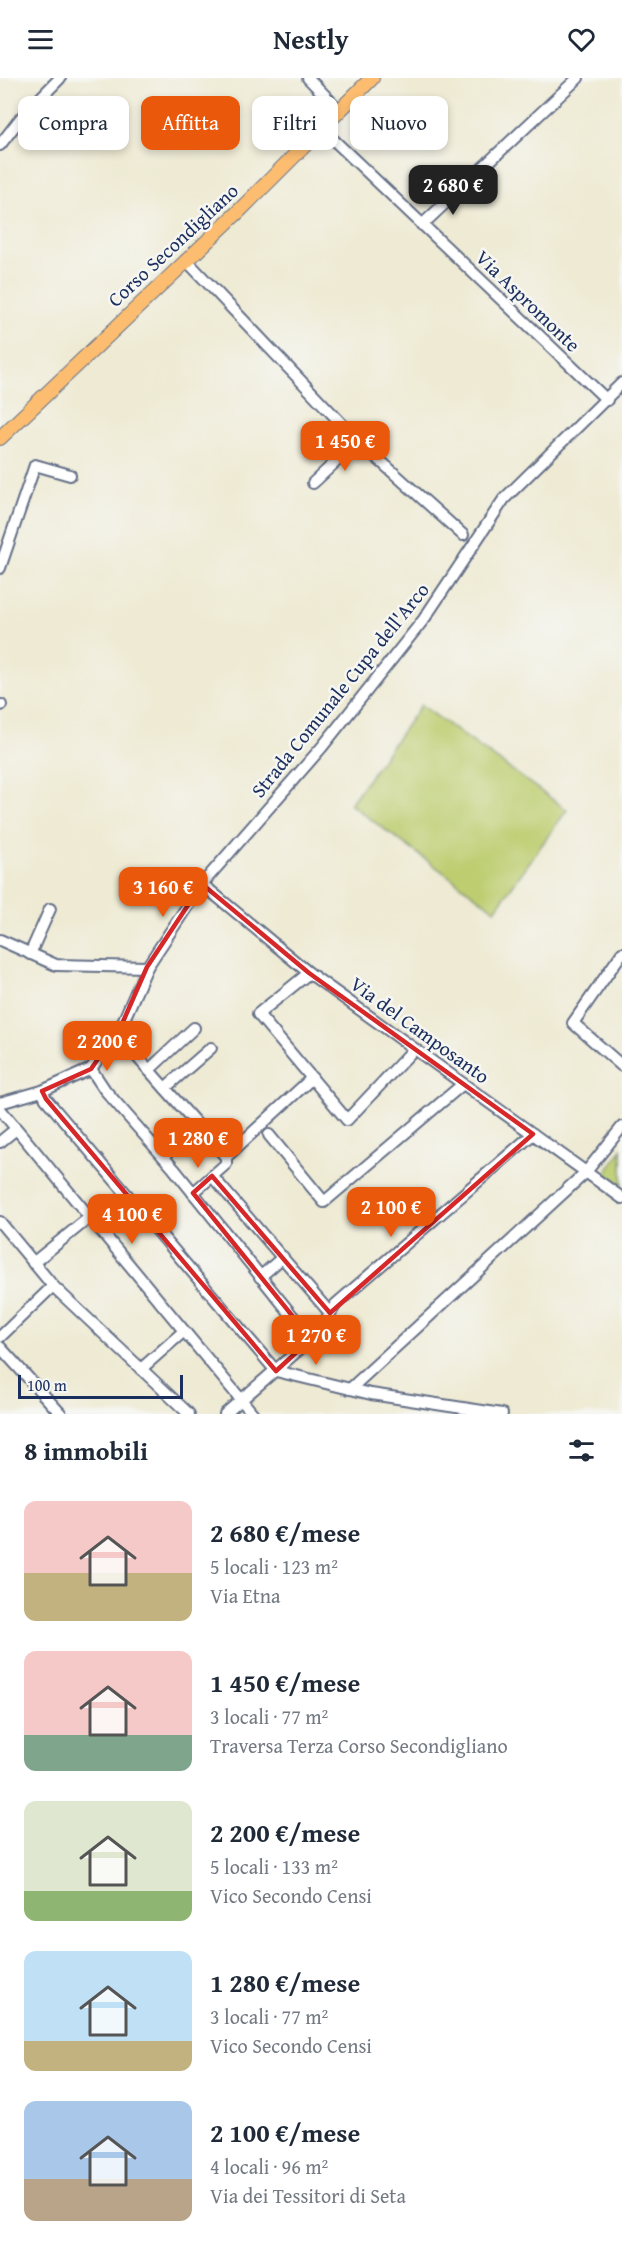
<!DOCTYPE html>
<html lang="it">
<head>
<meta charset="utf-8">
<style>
	:root { --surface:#fff; --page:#f6f6f7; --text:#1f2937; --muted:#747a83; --accent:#ea580c }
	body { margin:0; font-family:"Gentium Book Plus",serif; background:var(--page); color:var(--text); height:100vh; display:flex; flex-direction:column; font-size:22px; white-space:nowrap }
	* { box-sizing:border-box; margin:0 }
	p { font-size:20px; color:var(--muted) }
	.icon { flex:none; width:33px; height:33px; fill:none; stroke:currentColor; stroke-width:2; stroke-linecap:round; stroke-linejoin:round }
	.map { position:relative; height:1336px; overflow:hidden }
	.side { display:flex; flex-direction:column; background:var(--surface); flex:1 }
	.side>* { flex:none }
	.guide { position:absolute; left:18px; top:18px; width:586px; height:54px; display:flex; gap:12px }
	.scale { position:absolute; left:18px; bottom:15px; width:165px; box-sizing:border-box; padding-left:6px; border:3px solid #1b2f5e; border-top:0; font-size:16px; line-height:21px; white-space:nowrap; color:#1b2f5e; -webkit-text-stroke:4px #f6f6f2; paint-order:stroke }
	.price { position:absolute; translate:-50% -51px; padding:0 14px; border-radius:12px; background:var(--accent); color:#fff; font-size:20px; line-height:39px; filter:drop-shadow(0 2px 3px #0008) }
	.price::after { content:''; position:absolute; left:50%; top:36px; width:18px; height:14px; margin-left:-9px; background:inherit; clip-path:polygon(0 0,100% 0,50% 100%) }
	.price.current { background:#222; color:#fff }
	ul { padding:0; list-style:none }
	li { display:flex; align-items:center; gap:18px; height:150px; padding:0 24px }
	li span { display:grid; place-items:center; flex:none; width:168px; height:120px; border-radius:12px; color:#555 }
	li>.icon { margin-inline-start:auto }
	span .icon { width:72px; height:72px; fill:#fffc; stroke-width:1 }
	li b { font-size:26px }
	h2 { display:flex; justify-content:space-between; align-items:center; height:72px; padding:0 24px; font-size:26px }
	.pill { padding:0 21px; border-radius:12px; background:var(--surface); box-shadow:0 3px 9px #0003; font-size:21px; line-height:54px }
	.pill.current { background:var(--accent); color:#fff }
	header { display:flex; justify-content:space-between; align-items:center; height:78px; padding:0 24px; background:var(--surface); font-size:27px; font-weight:700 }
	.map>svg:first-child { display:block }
</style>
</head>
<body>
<header><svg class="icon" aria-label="menu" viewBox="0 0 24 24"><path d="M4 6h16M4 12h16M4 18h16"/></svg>Nestly<svg class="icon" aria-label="heart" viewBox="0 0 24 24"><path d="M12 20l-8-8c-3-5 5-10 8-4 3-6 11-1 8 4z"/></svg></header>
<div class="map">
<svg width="622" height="1336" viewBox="0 0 622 1336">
	<rect width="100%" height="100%" fill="#f6f6f2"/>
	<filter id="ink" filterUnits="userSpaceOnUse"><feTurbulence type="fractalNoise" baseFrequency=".0167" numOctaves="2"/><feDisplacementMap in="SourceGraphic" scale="12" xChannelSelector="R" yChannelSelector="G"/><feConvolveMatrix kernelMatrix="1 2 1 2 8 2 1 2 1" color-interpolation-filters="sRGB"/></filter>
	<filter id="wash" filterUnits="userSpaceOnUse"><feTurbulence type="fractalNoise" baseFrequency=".008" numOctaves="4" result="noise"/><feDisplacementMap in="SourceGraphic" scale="24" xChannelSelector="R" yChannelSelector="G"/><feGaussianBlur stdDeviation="1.35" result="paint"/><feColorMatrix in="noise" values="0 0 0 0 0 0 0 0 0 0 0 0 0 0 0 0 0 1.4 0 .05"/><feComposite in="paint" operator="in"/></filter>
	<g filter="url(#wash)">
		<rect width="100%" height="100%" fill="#eeead3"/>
		<g fill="#bdcd70" stroke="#6c7e67" stroke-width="1.5">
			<polygon points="421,627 567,732 495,832 350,726"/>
			<polygon points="622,1071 622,1107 606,1095"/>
		</g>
	</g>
	<g filter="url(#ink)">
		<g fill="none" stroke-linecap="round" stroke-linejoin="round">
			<g stroke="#657087" stroke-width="14">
				<g id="minor">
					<polyline points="308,0 339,32"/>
					<polyline points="321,50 607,322"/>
					<polyline points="0,67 20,41 60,0"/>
					<polyline points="422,147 578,0"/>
					<polyline points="186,182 358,363 463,457"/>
					<polyline points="313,405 358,363"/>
					<polyline points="0,490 35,387 70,397"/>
					<polyline points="0,627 1,627"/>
					<polyline points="202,806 309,895 622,1120"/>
					<polyline points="0,862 56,887 147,889"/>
					<polyline points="622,875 573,945 622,988"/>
					<polyline points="30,876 50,831"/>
					<polyline points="309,895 258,936 347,1042 414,971"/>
					<polyline points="116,955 226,1079"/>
					<polyline points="91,991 105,1012 174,1091 311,1261"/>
					<polyline points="149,992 194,950"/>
					<polyline points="165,1010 211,970"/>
					<polyline points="42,1013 46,1021 276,1293"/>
					<polyline points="0,1025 42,1013 91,991 122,946 147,889 202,806 322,669 424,541 504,421 622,305"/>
					<polyline points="0,1031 253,1336"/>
					<polyline points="269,1057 324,1124 463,1006"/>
					<polyline points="0,1064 16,1051"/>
					<polyline points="212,1098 330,1235"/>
					<polyline points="193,1115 226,1086 226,1079 312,1000"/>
					<polyline points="0,1144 53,1208 189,1336"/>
					<polyline points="33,1185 90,1139"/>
					<polyline points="260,1199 283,1179"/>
					<polyline points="0,1259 53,1208"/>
					<polyline points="0,1269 61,1336"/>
					<polyline points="141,1291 184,1253"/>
					<polyline points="276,1293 371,1316 502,1336"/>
					<polyline points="350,1311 586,1094 622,1049"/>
					<polyline points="225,1336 317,1256 336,1226 533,1056"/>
				</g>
			</g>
			<g stroke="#657087" stroke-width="16">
				<polyline id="major" points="0,360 238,134 372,0"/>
			</g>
			<use href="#minor" stroke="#fff" stroke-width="10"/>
			<use href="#major" stroke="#fcbd6f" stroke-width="14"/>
		</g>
	</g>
	<path fill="none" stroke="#d62828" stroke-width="4.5" stroke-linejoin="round" d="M202 806 309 895 533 1056 330 1235 212 1098 193 1115 311 1261 276 1293 46 1021 42 1013 91 991 122 946 147 889Z"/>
	<g text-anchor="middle" stroke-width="5" stroke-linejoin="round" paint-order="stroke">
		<g font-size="20" fill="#1b2f5e" stroke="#f6f6f2">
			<text transform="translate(173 167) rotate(-43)" y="7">Corso Secondigliano</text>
			<text transform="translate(528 223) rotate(44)" y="7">Via Aspromonte</text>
			<text transform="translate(340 612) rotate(-51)" y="7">Strada Comunale Cupa dell'Arco</text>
			<text transform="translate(420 952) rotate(36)" y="7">Via del Camposanto</text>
		</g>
	</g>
</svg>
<div class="scale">100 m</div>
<b class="price current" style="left:453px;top:138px">2 680 €</b>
<b class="price" style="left:345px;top:394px">1 450 €</b>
<b class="price" style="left:163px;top:840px">3 160 €</b>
<b class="price" style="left:107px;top:994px">2 200 €</b>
<b class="price" style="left:198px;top:1091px">1 280 €</b>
<b class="price" style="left:391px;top:1160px">2 100 €</b>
<b class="price" style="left:132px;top:1167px">4 100 €</b>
<b class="price" style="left:316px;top:1288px">1 270 €</b>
<div class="guide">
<a class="pill">Compra</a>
<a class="pill current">Affitta</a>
<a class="pill">Filtri</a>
<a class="pill">Nuovo</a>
</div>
</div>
<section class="side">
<h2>8 immobili<svg class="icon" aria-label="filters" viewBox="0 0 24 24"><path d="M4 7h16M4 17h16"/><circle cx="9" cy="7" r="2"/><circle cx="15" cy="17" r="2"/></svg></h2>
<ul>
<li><span style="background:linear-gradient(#f6c9c9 60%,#c2b280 0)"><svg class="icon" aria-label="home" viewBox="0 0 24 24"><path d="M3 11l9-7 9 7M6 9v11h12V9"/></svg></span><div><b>2 680 €/mese</b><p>5 locali · 123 m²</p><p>Via Etna</p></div></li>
<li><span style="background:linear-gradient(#f6c9c9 70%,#7fa58c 0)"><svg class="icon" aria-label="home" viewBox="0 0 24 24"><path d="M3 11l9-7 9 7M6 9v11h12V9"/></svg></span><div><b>1 450 €/mese</b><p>3 locali · 77 m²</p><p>Traversa Terza Corso Secondigliano</p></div></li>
<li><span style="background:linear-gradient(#dfe7d0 75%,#8fb573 0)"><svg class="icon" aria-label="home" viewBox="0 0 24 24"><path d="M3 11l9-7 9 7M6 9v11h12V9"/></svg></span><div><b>2 200 €/mese</b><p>5 locali · 133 m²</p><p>Vico Secondo Censi</p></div></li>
<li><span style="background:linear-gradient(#bfe0f5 75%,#c2b280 0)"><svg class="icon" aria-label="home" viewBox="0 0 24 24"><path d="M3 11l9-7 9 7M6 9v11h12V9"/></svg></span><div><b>1 280 €/mese</b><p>3 locali · 77 m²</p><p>Vico Secondo Censi</p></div></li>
<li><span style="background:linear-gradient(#a9c7e8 65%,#b9a48a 0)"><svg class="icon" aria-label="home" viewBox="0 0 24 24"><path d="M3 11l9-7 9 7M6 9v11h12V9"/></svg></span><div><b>2 100 €/mese</b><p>4 locali · 96 m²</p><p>Via dei Tessitori di Seta</p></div></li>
</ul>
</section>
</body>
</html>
